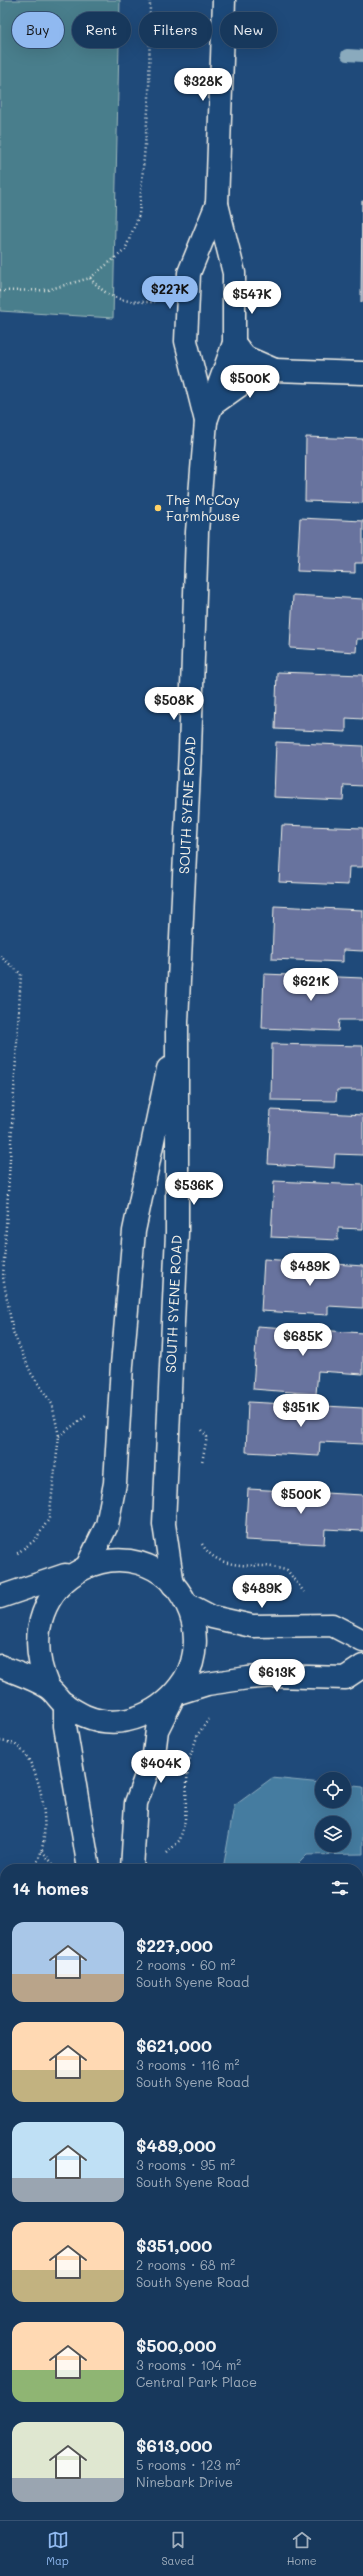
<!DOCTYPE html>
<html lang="en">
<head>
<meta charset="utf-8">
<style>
	:root { --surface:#17385c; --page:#244365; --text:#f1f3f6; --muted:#9eacbb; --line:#365272; --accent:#90b9f0 }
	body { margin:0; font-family:Mali,sans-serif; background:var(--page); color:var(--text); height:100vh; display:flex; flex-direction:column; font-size:15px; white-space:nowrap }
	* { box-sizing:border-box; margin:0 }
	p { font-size:13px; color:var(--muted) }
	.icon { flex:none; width:22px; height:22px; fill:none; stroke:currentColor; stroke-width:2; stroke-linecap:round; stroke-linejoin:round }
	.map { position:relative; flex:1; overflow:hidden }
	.side { position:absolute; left:0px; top:1864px; width:363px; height:656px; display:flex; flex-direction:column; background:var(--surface); border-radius:16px 16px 0 0; box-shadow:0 4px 16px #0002,0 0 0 1px var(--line) }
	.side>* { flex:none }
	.hud { position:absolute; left:12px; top:12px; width:339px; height:36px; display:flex; gap:8px }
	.tools { position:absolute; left:315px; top:1772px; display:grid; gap:8px }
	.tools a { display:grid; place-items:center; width:36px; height:36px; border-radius:50%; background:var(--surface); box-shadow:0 4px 16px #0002,0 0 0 1px var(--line); font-size:20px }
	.price { position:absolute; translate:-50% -34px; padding:0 9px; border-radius:14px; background:#fff; color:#222; font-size:13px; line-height:26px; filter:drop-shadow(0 1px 2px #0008) }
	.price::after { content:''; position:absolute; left:50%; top:24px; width:12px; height:9px; margin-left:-6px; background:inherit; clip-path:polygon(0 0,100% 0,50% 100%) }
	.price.active { background:var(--accent); color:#111 }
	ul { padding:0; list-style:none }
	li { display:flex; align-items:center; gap:12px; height:100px; padding:0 12px }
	li span { display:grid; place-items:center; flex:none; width:112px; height:80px; border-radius:12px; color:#555 }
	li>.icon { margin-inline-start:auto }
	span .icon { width:48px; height:48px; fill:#fffc; stroke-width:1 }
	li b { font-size:17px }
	h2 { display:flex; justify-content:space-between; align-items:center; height:48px; padding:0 12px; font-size:17px }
	.pill { padding:0 14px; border-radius:18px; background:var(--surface); box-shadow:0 4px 16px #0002,0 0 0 1px var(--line); font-size:14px; line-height:36px }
	.pill.active { background:var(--accent); color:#111 }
	.dock { display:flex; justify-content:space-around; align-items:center; height:56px; border-top:1px solid var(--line); background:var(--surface); font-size:11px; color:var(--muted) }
	.dock a { display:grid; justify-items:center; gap:2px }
	.dock .active { color:var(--accent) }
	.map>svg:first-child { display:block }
</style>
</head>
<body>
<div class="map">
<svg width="363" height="2520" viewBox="0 0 363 2520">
	<rect width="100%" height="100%" fill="#1f4a7a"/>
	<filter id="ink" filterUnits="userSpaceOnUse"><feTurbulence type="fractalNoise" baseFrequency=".025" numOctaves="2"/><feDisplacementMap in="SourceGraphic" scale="8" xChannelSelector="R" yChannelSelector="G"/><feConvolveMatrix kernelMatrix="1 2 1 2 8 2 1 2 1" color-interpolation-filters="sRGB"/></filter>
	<g filter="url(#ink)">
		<g fill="#497e8c" stroke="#9eb8ba">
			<polygon points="0,0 120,0 113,318 0,311"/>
			<polygon points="363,2172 363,2227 358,2210 358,2175"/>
		</g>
		<g fill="#447ba0" stroke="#8aaabd" fill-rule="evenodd">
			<path d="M272 1778 322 1783V1801H344V1785L363 1787V1854L307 1855 293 1869H223L234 1806ZM322 1823H344V1845H322Z"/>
			<polygon points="358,1901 363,1901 363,1953 358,1952"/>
			<polygon points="363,2050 363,2129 358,2131 358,2062"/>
			<polygon points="244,2515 330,2515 331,2520 244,2520"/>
		</g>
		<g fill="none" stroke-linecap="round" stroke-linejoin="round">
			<polyline stroke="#8aaabd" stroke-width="12" points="347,55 363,56"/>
		</g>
		<g fill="#68739e" stroke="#f4f1e8">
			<polygon points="362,201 363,201 363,302 361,302"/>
			<polygon points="306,437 363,439 363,503 305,501"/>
			<polygon points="300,518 363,521 363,563 355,563 355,573 297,571"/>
			<polygon points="293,595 363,599 363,639 357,639 356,652 290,648"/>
			<polygon points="277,672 363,675 363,719 346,718 346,732 275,729"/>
			<polygon points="276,742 363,746 363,786 344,785 343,800 274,797"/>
			<polygon points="282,825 363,828 363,867 349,867 348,885 279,882"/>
			<polygon points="274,906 363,910 363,951 343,950 343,962 272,959"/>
			<polygon points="264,974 363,978 363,1020 339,1020 338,1031 262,1028"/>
			<polygon points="272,1044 363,1046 363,1090 337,1090 336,1101 271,1100"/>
			<polygon points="271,1110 363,1115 363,1155 335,1154 334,1168 268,1164"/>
			<polygon points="274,1181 363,1185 363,1229 338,1228 338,1240 271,1237"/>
			<polygon points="264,1259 363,1266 363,1308 328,1306 328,1315 261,1311"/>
			<polygon points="257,1326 363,1333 363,1374 318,1371 316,1394 253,1389"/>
			<polygon points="248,1402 363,1408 363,1444 320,1442 319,1456 246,1452"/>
			<polygon points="248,1489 363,1495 363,1531 325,1529 324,1544 245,1540"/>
		</g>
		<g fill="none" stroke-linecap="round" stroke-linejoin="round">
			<g stroke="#f4f1e8" stroke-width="25">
				<g id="minor">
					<polyline points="234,343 245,357 275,370"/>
					<polyline points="212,405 250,378 275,370 363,373"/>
					<polyline points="206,421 234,343 234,273 217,204 224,0"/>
					<polyline points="88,1564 107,1525 115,1483 122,1365 134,1231 168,1069"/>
					<path id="s1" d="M173 1585 164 1524 177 1233V1022L190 750 197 532 206 421 186 341 189 273 217 204"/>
					<polyline points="0,1597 65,1575"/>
					<polyline points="187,1604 212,1617 252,1626 332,1625 363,1641"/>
					<path d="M0 1666C15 1673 33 1678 47 1687 54 1691 58 1699 64 1704 70 1708 78 1713 85 1716 123 1732 163 1712 184 1680 198 1659 198 1627 187 1605 142 1513 0 1574 48 1687"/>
					<polyline points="65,1704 65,1726 89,1869"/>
					<polyline points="132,1869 136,1803 154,1754 157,1730 175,1694 207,1684 248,1678 273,1676 345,1678 363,1666"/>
					<polyline points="88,2520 88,2515"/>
				</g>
			</g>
			<g stroke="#f4f1e8" stroke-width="2.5" stroke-dasharray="1 3" stroke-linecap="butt">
				<path d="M90 278C110 301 125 302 155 302"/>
				<polyline points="0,291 47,290 90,278 125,250 139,215 149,99 150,0"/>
				<polyline points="0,956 21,974 3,1277 13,1332 31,1373 52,1404 59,1436 49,1519 35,1540 15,1555"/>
				<polyline points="202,1430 207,1437 202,1462"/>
				<polyline points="59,1436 86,1416"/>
				<path d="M202 1544C216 1567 240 1565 263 1566 271 1566 279 1569 287 1570L304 1592"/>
				<path d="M0 1741C5 1742 13 1742 17 1746 41 1764 50 1825 41 1852 40 1858 36 1863 34 1869"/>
				<polyline points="42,1851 53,1864"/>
				<polyline points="167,1853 180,1840 185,1820 188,1763 198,1734 209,1719"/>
				<polyline points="0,1949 5,1935"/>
			</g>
			<use href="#minor" stroke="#1f4a7a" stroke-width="22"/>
		</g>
	</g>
	<circle fill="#ffd166" stroke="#1f4a7a" stroke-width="1.5" cx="158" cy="508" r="4"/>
	<g text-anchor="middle" stroke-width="4" stroke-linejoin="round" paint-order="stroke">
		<g font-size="14" fill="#f4f1e8" stroke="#1f4a7a" text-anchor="start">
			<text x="166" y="505">The McCoy<tspan x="166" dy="16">Farmhouse</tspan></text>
		</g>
		<g font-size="14" fill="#f4f1e8" stroke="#1f4a7a">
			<text dy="5" stroke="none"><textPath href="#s1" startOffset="781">SOUTH SYENE ROAD</textPath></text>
			<text dy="5" stroke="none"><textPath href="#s1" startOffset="282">SOUTH SYENE ROAD</textPath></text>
		</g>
	</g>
</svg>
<div class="tools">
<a><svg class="icon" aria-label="locate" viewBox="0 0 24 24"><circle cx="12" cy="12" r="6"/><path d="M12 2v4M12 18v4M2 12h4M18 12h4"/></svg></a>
<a><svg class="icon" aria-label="layers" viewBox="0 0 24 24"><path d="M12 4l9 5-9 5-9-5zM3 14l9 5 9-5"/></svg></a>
</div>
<b class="price" style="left:203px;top:102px">$328K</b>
<b class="price active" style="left:170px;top:310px">$227K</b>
<b class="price" style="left:252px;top:315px">$547K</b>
<b class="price" style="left:250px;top:399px">$500K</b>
<b class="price" style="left:174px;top:721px">$508K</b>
<b class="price" style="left:311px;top:1002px">$621K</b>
<b class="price" style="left:194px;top:1206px">$536K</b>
<b class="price" style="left:310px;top:1287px">$489K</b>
<b class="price" style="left:303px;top:1357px">$685K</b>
<b class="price" style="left:301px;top:1428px">$351K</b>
<b class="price" style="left:301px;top:1515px">$500K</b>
<b class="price" style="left:262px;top:1609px">$489K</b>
<b class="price" style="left:277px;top:1693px">$613K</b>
<b class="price" style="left:161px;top:1784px">$404K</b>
<div class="hud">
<a class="pill active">Buy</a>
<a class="pill">Rent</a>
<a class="pill">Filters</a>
<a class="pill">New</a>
</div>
<section class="side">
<h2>14 homes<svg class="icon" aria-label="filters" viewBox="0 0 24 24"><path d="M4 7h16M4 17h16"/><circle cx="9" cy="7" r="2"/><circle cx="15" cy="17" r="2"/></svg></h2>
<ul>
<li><span style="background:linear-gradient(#a9c7e8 65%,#b9a48a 0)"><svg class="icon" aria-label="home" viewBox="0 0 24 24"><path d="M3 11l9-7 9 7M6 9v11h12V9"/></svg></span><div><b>$227,000</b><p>2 rooms · 60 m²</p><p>South Syene Road</p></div></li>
<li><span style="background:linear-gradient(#ffd9b3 60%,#c2b280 0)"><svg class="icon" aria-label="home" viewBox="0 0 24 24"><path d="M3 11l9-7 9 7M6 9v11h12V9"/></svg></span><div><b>$621,000</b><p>3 rooms · 116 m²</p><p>South Syene Road</p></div></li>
<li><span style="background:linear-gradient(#bfe0f5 70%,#9aa5b1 0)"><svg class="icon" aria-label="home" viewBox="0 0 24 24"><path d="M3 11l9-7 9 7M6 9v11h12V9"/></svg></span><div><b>$489,000</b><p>3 rooms · 95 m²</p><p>South Syene Road</p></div></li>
<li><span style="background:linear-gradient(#ffd9b3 60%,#c2b280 0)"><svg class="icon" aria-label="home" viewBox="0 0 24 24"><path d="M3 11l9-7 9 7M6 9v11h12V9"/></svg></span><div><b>$351,000</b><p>2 rooms · 68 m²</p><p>South Syene Road</p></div></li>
<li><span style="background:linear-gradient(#ffd9b3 60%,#8fb573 0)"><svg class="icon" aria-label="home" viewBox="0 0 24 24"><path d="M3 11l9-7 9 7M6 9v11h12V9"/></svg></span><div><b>$500,000</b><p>3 rooms · 104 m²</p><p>Central Park Place</p></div></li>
<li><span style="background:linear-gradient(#dfe7d0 70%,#9aa5b1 0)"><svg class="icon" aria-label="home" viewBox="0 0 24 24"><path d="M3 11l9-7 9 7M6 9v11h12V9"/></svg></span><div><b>$613,000</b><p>5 rooms · 123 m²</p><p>Ninebark Drive</p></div></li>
</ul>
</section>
</div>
<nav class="dock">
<a class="active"><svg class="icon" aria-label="map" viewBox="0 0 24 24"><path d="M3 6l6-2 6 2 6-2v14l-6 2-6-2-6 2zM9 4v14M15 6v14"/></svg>Map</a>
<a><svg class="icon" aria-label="saved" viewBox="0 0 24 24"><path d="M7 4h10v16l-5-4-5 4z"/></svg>Saved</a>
<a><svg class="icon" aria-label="home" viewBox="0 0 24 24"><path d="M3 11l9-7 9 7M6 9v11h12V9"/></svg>Home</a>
</nav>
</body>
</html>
